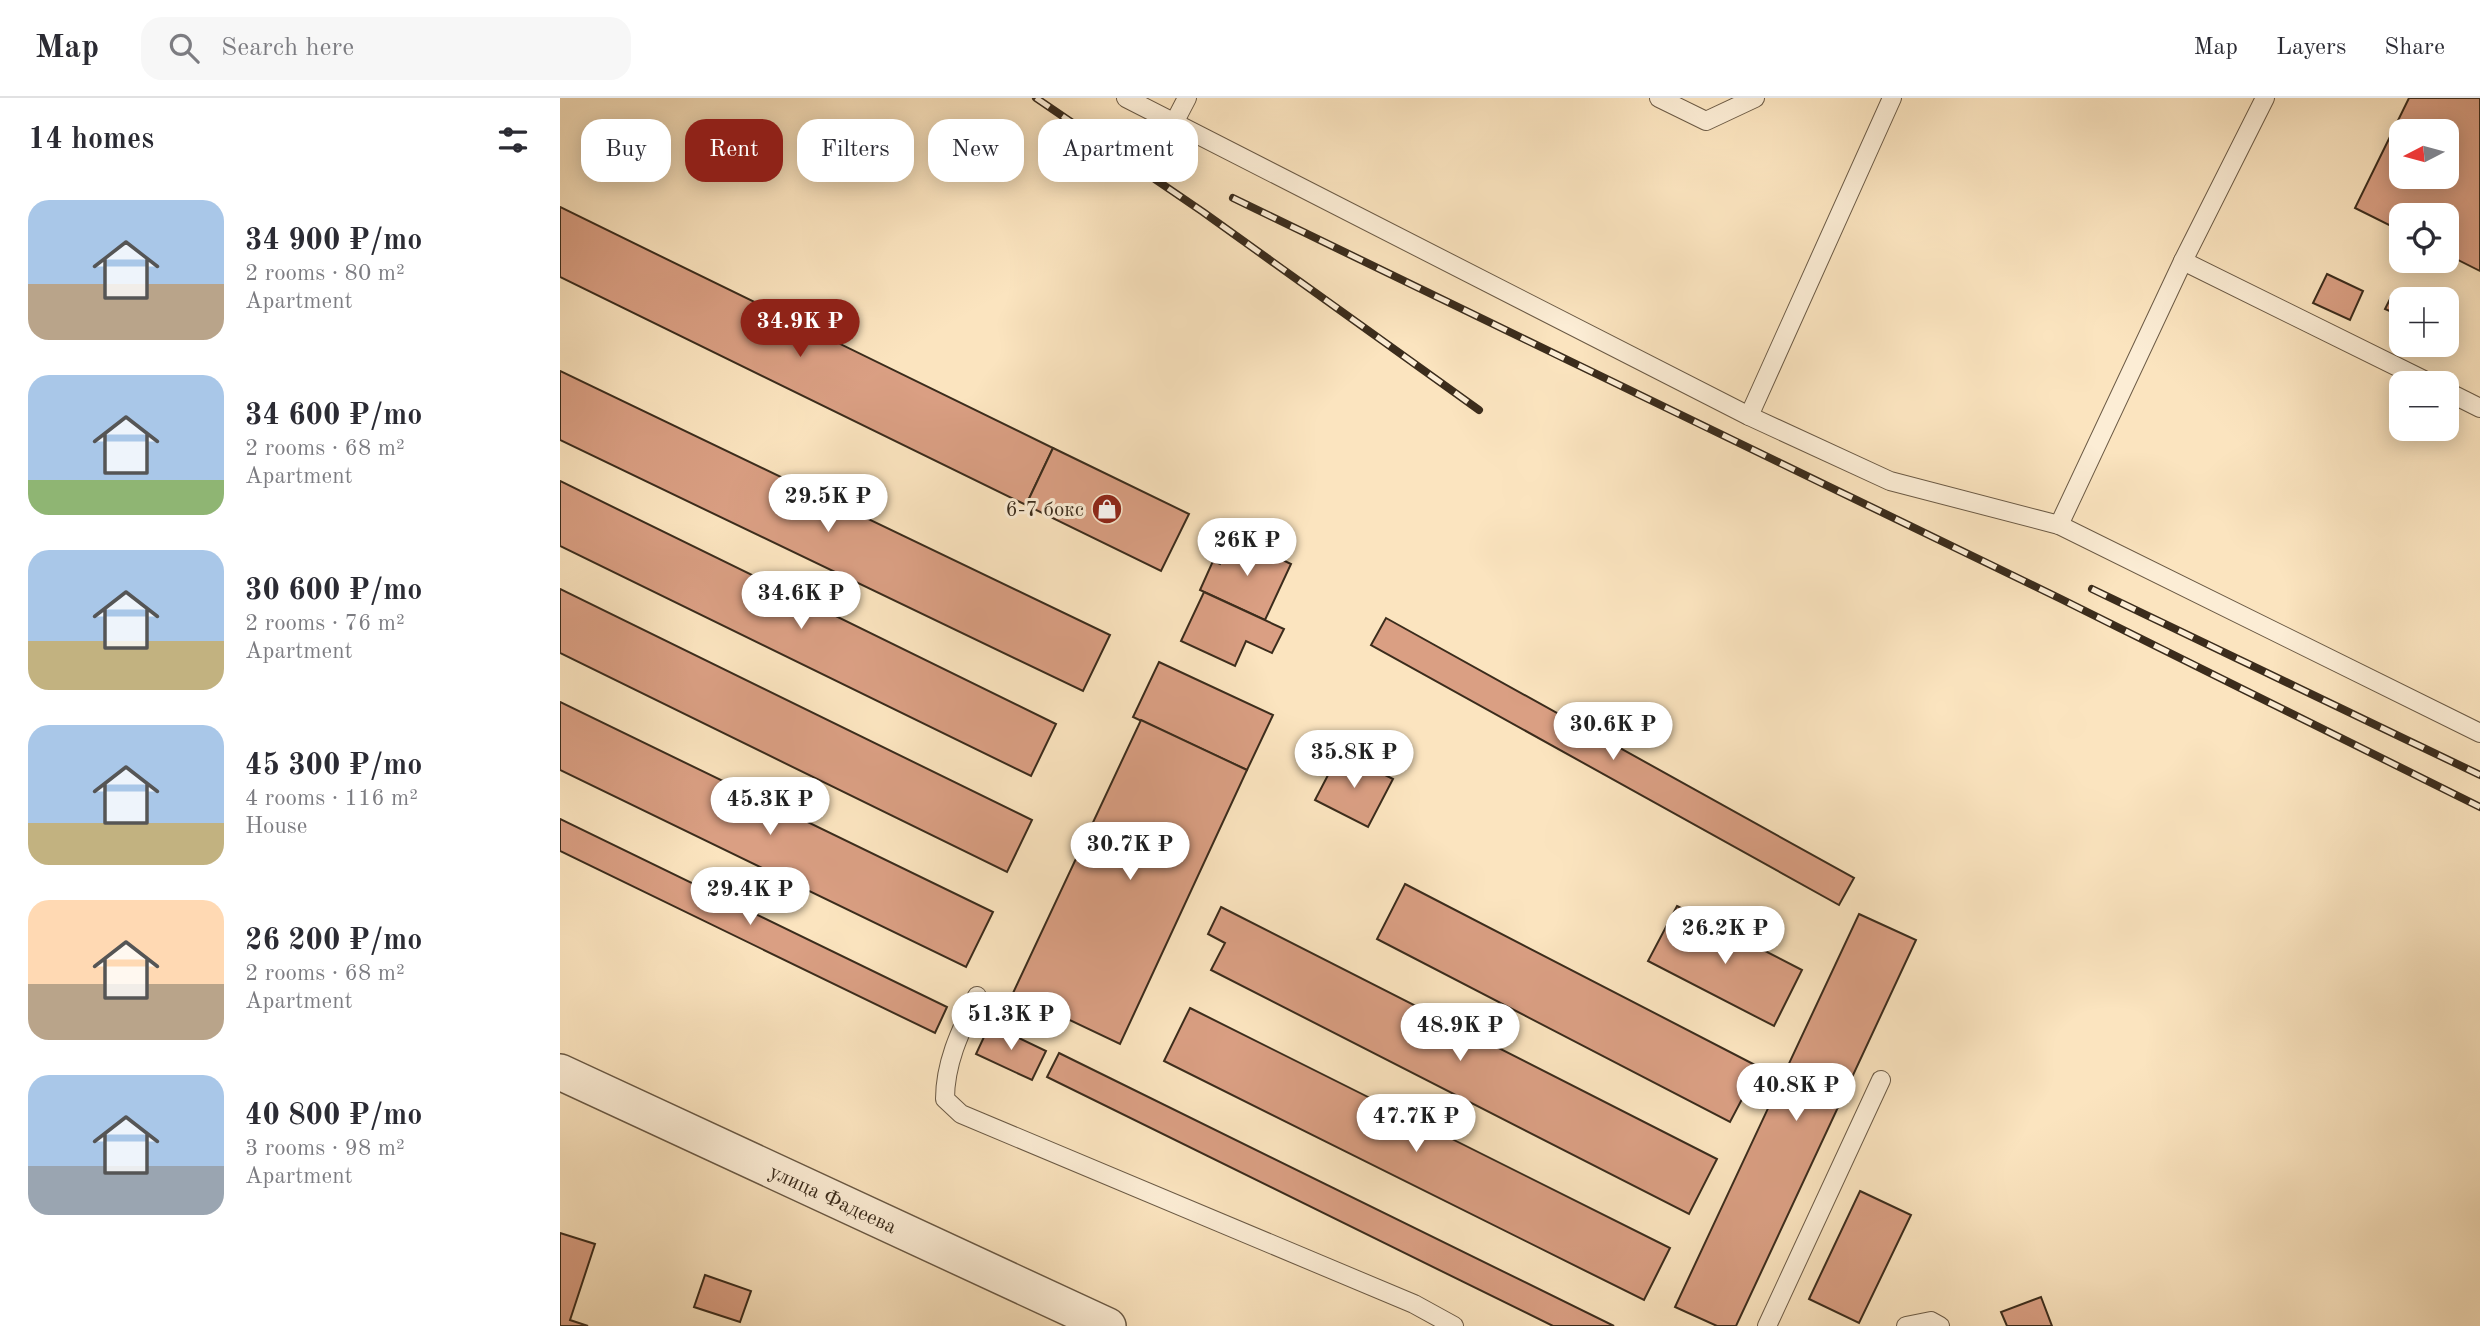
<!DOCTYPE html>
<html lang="en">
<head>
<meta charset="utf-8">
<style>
	:root { --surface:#fff; --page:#f7f7f7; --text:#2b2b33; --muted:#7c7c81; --line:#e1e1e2; --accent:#8f2418 }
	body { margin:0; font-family:"Old Standard TT",serif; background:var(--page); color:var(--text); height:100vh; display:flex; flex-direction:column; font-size:26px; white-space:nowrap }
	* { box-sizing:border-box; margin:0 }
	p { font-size:23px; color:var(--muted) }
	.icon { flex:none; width:38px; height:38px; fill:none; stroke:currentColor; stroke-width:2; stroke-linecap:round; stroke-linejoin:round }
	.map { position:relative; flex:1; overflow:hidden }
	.side { display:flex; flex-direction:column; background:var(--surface); width:560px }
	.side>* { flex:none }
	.guide { position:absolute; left:21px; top:21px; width:665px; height:63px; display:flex; gap:14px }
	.needle { width:46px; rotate:264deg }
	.buttons { position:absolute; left:1829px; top:21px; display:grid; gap:14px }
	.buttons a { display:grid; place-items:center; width:70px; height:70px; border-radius:14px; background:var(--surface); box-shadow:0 4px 18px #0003; font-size:35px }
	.price { position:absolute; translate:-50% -60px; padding:0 16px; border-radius:24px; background:#fff; color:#222; font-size:23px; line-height:46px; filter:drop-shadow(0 2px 4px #0008) }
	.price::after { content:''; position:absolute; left:50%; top:42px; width:21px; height:16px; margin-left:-10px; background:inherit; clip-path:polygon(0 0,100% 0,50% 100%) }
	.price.active { background:var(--accent); color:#fff }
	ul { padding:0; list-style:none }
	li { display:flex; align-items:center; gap:21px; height:175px; padding:0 28px }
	li span { display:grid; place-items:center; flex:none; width:196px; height:140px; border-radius:21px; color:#555 }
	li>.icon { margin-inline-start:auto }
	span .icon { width:84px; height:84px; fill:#fffc; stroke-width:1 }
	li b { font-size:30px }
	h2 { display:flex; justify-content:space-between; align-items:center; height:84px; padding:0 28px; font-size:30px }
	.chip { padding:0 24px; border-radius:21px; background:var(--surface); box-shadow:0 4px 18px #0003; font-size:24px; line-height:63px }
	.chip.active { background:var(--accent); color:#fff }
	header { display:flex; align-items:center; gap:42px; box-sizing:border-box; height:98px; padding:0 35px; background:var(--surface); border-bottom:2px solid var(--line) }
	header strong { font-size:33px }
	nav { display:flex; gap:38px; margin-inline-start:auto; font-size:24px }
	.search { width:490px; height:63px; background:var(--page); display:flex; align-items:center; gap:18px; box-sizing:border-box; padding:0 24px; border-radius:21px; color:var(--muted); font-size:26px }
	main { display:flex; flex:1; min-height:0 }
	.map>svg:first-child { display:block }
</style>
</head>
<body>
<header>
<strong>Map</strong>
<div class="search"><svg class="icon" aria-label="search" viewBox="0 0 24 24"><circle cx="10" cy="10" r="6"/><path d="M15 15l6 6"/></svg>Search here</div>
<nav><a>Map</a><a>Layers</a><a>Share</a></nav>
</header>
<main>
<section class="side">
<h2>14 homes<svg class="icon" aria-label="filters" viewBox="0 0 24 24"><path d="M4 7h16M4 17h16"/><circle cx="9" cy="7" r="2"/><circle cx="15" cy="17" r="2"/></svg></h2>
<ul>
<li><span style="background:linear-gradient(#a9c7e8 60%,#b9a48a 0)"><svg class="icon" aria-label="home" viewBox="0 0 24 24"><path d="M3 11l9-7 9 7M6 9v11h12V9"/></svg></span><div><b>34 900 ₽/mo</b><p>2 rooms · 80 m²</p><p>Apartment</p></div></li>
<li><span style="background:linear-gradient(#a9c7e8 75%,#8fb573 0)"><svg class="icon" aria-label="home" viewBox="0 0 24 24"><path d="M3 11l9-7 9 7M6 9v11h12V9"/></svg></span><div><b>34 600 ₽/mo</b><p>2 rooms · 68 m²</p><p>Apartment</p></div></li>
<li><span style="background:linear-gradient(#a9c7e8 65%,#c2b280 0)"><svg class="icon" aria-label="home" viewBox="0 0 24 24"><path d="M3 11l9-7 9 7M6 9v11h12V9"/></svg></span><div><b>30 600 ₽/mo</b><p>2 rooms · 76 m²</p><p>Apartment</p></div></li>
<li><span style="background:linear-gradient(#a9c7e8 70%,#c2b280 0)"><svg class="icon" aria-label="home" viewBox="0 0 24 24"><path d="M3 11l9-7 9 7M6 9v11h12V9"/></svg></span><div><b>45 300 ₽/mo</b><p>4 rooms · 116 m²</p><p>House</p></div></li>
<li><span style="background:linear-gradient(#ffd9b3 60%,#b9a48a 0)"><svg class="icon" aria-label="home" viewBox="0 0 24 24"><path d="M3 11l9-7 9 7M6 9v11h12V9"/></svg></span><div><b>26 200 ₽/mo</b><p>2 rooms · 68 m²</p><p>Apartment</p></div></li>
<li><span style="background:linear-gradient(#a9c7e8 65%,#9aa5b1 0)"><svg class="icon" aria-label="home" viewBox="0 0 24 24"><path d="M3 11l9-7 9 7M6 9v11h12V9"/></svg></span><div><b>40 800 ₽/mo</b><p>3 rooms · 98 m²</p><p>Apartment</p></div></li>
</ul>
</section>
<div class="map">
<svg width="1920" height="1228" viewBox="0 0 1920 1228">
	<rect width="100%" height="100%" fill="#fbe4bf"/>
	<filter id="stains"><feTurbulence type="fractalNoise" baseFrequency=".00286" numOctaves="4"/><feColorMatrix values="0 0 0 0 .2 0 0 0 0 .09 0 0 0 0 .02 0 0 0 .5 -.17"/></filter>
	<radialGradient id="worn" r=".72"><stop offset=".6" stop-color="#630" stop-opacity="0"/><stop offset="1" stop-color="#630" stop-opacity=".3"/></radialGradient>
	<g fill="#da9f83" stroke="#3b2c1c" stroke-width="2" fill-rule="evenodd">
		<path d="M1849 0H1920V173L1886 156V117H1841V133L1795 110ZM1841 33H1886V79H1841Z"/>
		<polygon points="0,109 493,350 466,407 0,179"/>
		<polygon points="1767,176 1803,193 1790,222 1753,205"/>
		<polygon points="1833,195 1847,201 1841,201 1841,218 1825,211"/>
		<polygon points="0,273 550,537 523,593 0,342"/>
		<polygon points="493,350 629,416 601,473 466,407"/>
		<polygon points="0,383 496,626 471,678 0,448"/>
		<polygon points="673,438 731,466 705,522 640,492 653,463 660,466"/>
		<polygon points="0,491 472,722 447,774 0,555"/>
		<polygon points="644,494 724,531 712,555 686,543 675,568 621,543"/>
		<polygon points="826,520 1294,780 1279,807 811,547"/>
		<polygon points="599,564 713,617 687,672 573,619"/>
		<polygon points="0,604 433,814 406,869 0,672"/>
		<polygon points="581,622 687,672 560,946 453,895"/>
		<polygon points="780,654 833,681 808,729 755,702"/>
		<polygon points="0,721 387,909 375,935 0,753"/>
		<polygon points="845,786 1199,969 1170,1024 817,841"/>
		<polygon points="1117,808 1242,872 1214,928 1088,863"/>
		<polygon points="661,809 1157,1061 1129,1116 651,872 665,845 648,836"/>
		<polygon points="1299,816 1356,842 1176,1228 1157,1228 1115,1209"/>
		<polygon points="630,910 1110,1150 1084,1202 604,963"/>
		<polygon points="430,926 486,953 472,982 416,956"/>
		<polygon points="499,955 1054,1228 993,1228 487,979"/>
		<polygon points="1300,1093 1351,1117 1299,1225 1249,1201"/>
		<polygon points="0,1135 35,1146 10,1222 28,1228 0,1228"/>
		<polygon points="145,1177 191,1193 180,1224 134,1209"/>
		<polygon points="1481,1199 1492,1228 1447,1228 1441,1214"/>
	</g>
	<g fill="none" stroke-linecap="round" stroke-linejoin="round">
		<g stroke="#6b5a45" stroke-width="20">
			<g id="service">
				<polyline points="566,0 1189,318 1330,383 1499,427 1920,635"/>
				<polyline points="1099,0 1146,23 1195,0"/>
				<polyline points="614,25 627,0"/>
				<polyline points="1623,163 1870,285"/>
				<polyline points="1886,293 1920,310"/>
				<polyline points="1189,318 1332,0"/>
				<polyline points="1499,427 1623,163 1705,0"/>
				<path d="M417 898C401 932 385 964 385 1001L401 1016 854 1206 894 1228"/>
				<polyline points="1207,1228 1321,982"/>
				<polyline points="1346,1228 1371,1223 1380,1228"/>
			</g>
		</g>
		<g stroke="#6b5a45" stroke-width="38">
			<g id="minor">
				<path id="s1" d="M0 974 548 1228"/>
			</g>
		</g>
		<use href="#service" stroke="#fcedd5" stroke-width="18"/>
		<use href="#minor" stroke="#fcedd5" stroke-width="35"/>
		<g stroke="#3b2c1c" stroke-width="8">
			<g id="rail">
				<polyline points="476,0 643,114 919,312"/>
				<polyline points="673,100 1499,500 1920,709"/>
				<polyline points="1532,491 1920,677"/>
			</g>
		</g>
		<use href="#rail" stroke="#fcedd5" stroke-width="5" stroke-dasharray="16" stroke-linecap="butt"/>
	</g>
	<defs>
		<g id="shop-disc" transform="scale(1.575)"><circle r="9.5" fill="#8f2418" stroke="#fcedd5"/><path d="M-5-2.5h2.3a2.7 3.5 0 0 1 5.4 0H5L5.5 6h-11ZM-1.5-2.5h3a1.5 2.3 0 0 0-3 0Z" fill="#fff"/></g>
	</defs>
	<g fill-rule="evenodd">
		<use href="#shop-disc" x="547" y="411"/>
	</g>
	<g text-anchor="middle" stroke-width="6" stroke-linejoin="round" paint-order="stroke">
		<g font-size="21" fill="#3b2c1c" stroke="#fcedd5" text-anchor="end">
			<text x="524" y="418">6-7 бокс</text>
		</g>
		<g font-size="21" fill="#3b2c1c" stroke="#fcedd5">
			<text dy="7" stroke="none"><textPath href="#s1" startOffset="301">улица Фадеева</textPath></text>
		</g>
	</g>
	<rect width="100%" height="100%" filter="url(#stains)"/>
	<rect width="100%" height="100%" fill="url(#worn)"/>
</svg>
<div class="buttons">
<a><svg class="needle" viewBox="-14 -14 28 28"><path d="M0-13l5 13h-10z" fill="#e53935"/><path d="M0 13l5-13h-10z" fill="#7c7c81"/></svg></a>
<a><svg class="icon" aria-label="locate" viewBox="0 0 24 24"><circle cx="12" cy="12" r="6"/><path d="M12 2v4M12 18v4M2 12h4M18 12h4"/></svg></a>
<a>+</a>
<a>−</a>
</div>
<b class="price active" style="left:240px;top:261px">34.9K ₽</b>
<b class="price" style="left:268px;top:436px">29.5K ₽</b>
<b class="price" style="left:687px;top:480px">26K ₽</b>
<b class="price" style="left:241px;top:533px">34.6K ₽</b>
<b class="price" style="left:1053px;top:664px">30.6K ₽</b>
<b class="price" style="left:794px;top:692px">35.8K ₽</b>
<b class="price" style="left:210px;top:739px">45.3K ₽</b>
<b class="price" style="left:570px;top:784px">30.7K ₽</b>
<b class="price" style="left:190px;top:829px">29.4K ₽</b>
<b class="price" style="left:1165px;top:868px">26.2K ₽</b>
<b class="price" style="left:451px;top:954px">51.3K ₽</b>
<b class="price" style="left:900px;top:965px">48.9K ₽</b>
<b class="price" style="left:1236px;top:1025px">40.8K ₽</b>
<b class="price" style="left:856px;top:1056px">47.7K ₽</b>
<div class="guide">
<a class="chip">Buy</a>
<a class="chip active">Rent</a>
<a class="chip">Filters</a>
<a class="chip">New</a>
<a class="chip">Apartment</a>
</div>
</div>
</main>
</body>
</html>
